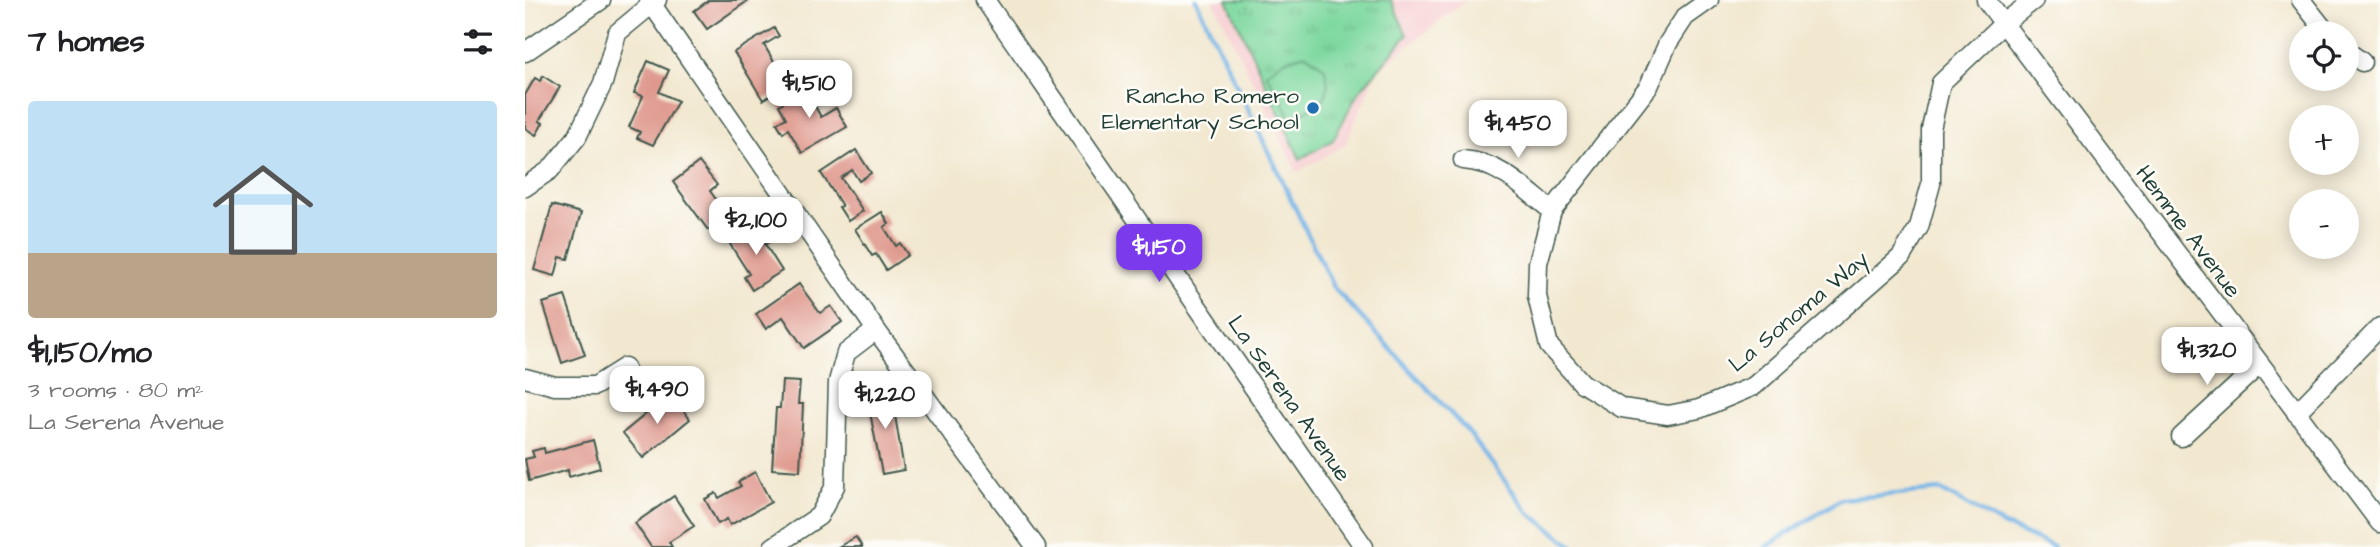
<!DOCTYPE html>
<html lang="en">
<head>
<meta charset="utf-8">
<style>
	:root { --surface:#fff; --page:#f2f2f2; --text:#202124; --muted:#757577; --accent:#7c3aed }
	body { margin:0; font-family:"Architects Daughter",sans-serif; background:var(--page); color:var(--text); height:100vh; display:flex; flex-direction:column; font-size:26px; white-space:nowrap }
	* { box-sizing:border-box; margin:0 }
	p { font-size:23px; color:var(--muted) }
	.icon { flex:none; width:38px; height:38px; fill:none; stroke:currentColor; stroke-width:2; stroke-linecap:round; stroke-linejoin:round }
	.map { position:relative; flex:1; overflow:hidden }
	.details { display:flex; flex-direction:column; background:var(--surface); width:525px }
	.details>* { flex:none }
	.tools { position:absolute; left:1764px; top:21px; display:grid; gap:14px }
	.tools a { display:grid; place-items:center; width:70px; height:70px; border-radius:50%; background:var(--surface); box-shadow:0 4px 18px #0003; font-size:35px }
	.price { position:absolute; translate:-50% -60px; padding:0 16px; border-radius:14px; background:#fff; color:#222; font-size:23px; line-height:46px; filter:drop-shadow(0 2px 4px #0008) }
	.price::after { content:''; position:absolute; left:50%; top:42px; width:21px; height:16px; margin-left:-10px; background:inherit; clip-path:polygon(0 0,100% 0,50% 100%) }
	.price.selected { background:var(--accent); color:#fff }
	ul { padding:0; list-style:none }
	li { display:grid; align-content:center; gap:14px; height:371px; padding:0 28px }
	li span { display:grid; place-items:center; height:217px; border-radius:7px; color:#555 }
	li>.icon { margin-inline-start:auto }
	span .icon { width:126px; height:126px; fill:#fffc; stroke-width:1 }
	li b { font-size:30px }
	h2 { display:flex; justify-content:space-between; align-items:center; height:84px; padding:0 28px; font-size:30px }
	main { display:flex; flex:1; min-height:0 }
	.map>svg:first-child { display:block }
</style>
</head>
<body>
<main>
<section class="details">
<h2>7 homes<svg class="icon" aria-label="filters" viewBox="0 0 24 24"><path d="M4 7h16M4 17h16"/><circle cx="9" cy="7" r="2"/><circle cx="15" cy="17" r="2"/></svg></h2>
<ul>
<li><span style="background:linear-gradient(#bfe0f5 70%,#b9a48a 0)"><svg class="icon" aria-label="home" viewBox="0 0 24 24"><path d="M3 11l9-7 9 7M6 9v11h12V9"/></svg></span><div><b>$1,150/mo</b><p>3 rooms · 80 m²</p><p>La Serena Avenue</p></div></li>
</ul>
</section>
<div class="map">
<svg width="1855" height="547" viewBox="0 0 1855 547">
	<defs>
		<pattern id="grass-tufts" width="24" height="20" patternUnits="userSpaceOnUse" patternTransform="scale(1.75)"><rect width="24" height="20" fill="#7dd89f"/><path d="M3 7l-1-3M5 7V3M7 7l1-3M15 17l-1-3M17 17v-4M19 17l1-3" fill="none" stroke="#6cba8a"/></pattern>
	</defs>
	<rect width="100%" height="100%" fill="#fdfcf7"/>
	<filter id="ink" filterUnits="userSpaceOnUse"><feTurbulence type="fractalNoise" baseFrequency=".0143" numOctaves="2"/><feDisplacementMap in="SourceGraphic" scale="14" xChannelSelector="R" yChannelSelector="G"/><feConvolveMatrix kernelMatrix="1 2 1 2 8 2 1 2 1" color-interpolation-filters="sRGB"/></filter>
	<filter id="wash" filterUnits="userSpaceOnUse"><feTurbulence type="fractalNoise" baseFrequency=".00686" numOctaves="4" result="noise"/><feDisplacementMap in="SourceGraphic" scale="28" xChannelSelector="R" yChannelSelector="G"/><feGaussianBlur stdDeviation="1.57" result="paint"/><feColorMatrix in="noise" values="0 0 0 0 0 0 0 0 0 0 0 0 0 0 0 0 0 1.4 0 .05"/><feComposite in="paint" operator="in"/></filter>
	<g filter="url(#wash)">
		<rect width="100%" height="100%" fill="#f2e8d0"/>
		<polygon fill="#f7cfd3" points="688,0 941,0 852,71 820,145 772,172"/>
		<polygon fill="url(#grass-tufts)" stroke="#4e8a6a" stroke-width="2" points="702,0 866,0 882,35 833,93 808,140 775,159"/>
		<path fill="#7dd89f" stroke="#4e8a6a" stroke-width="2" d="M781 54 799 67C810 100 796 101 771 117H766L741 73 760 60Z"/>
		<g fill="none" stroke-linecap="round" stroke-linejoin="round">
			<g stroke="#72b4e7" stroke-width="4.5">
				<polyline points="671,0 808,287 944,433 1003,512 1049,547"/>
				<polyline points="1241,547 1316,499 1416,490 1480,526 1529,547"/>
			</g>
		</g>
		<g id="blocks">
			<g fill="#df988d">
				<polygon points="184,0 224,0 182,29 169,11"/>
				<polygon points="249,28 254,36 239,45 263,85 238,100 209,52"/>
				<polygon points="123,61 144,70 134,92 153,101 128,145 112,138 115,132 104,127 118,96 109,93"/>
				<polygon points="18,76 35,87 14,121 18,123 11,135 0,128 0,95 10,78 15,81"/>
				<polygon points="291,83 297,92 286,99 296,117 311,108 322,127 277,153 263,129 258,133 252,123 261,118 254,105"/>
				<polygon points="331,150 346,173 334,181 327,170 316,178 338,211 323,221 314,207 317,206 296,173"/>
				<polygon points="174,162 192,185 185,191 203,216 183,230 148,182"/>
				<polygon points="27,205 56,213 43,259 35,257 30,276 9,270"/>
				<polygon points="357,212 364,224 359,227 371,246 375,243 383,255 361,270 351,254 347,256 330,229"/>
				<polygon points="236,225 246,241 240,244 257,271 227,290 219,277 224,274 205,244"/>
				<polygon points="274,284 295,313 306,306 317,322 279,348 258,317 241,329 231,314"/>
				<polygon points="40,296 60,355 37,363 18,303"/>
				<polygon points="257,381 275,382 273,404 278,404 275,471 247,469 251,408 255,408"/>
				<polygon points="358,388 360,398 367,397 379,470 357,474 341,392"/>
				<polygon points="145,394 165,419 118,458 98,433"/>
				<polygon points="68,440 75,468 44,477 43,470 4,481 0,459 9,457 7,451 19,448 20,453"/>
				<polygon points="230,472 246,502 205,525 202,519 193,524 180,499 191,493 194,498 216,486 213,482"/>
				<polygon points="149,496 169,526 144,542 147,547 126,547 110,523"/>
				<polygon points="331,537 337,547 313,547"/>
			</g>
		</g>
	</g>
	<g filter="url(#ink)">
		<use href="#blocks" fill-opacity="0" stroke="#3f574b" stroke-width="2"/>
		<g fill="none" stroke-linecap="round" stroke-linejoin="round">
			<g stroke="#3f574b" stroke-width="21">
				<g id="minor">
					<polyline points="124,0 351,330 511,547"/>
					<polyline points="460,0 839,547"/>
					<polyline points="1184,0 1160,17 1143,43 1124,86 1027,211 1013,263 1012,296 1024,346 1057,383 1097,408 1143,415 1174,409 1229,386 1376,257 1394,227 1406,184 1406,129 1416,83 1479,23 1509,0"/>
					<polyline points="1461,0 1855,523"/>
					<polyline points="1776,0 1802,33"/>
					<polyline points="1822,51 1837,62"/>
					<polyline points="0,52 76,0"/>
					<path d="M938 160C974 162 1000 189 1027 211"/>
					<polyline points="0,187 25,170 52,137 78,83 92,33 132,0"/>
					<polyline points="0,378 30,386 70,386 100,367"/>
					<polyline points="1771,413 1855,327"/>
					<polyline points="1656,437 1733,366"/>
					<polyline points="248,547 294,516 310,486 313,382 321,353 351,330"/>
				</g>
			</g>
			<use href="#minor" stroke="#fff" stroke-width="18"/>
		</g>
	</g>
	<circle fill="#1f6fb2" stroke="#fdfcf7" stroke-width="2.5" cx="788" cy="108" r="7"/>
	<g text-anchor="middle" stroke-width="5" stroke-linejoin="round" paint-order="stroke">
		<g font-size="23" fill="#1f3d34" stroke="#fdfcf7" text-anchor="end">
			<text x="774" y="103">Rancho Romero<tspan x="774" dy="26">Elementary School</tspan></text>
		</g>
		<g font-size="23" fill="#1f3d34" stroke="#fdfcf7">
			<text transform="translate(1664 231) rotate(53)" y="8">Hemme Avenue</text>
			<text transform="translate(1273 311) rotate(-40)" y="8">La Sonoma Way</text>
			<text transform="translate(765 398) rotate(55)" y="8">La Serena Avenue</text>
		</g>
	</g>
</svg>
<div class="tools">
<a><svg class="icon" aria-label="locate" viewBox="0 0 24 24"><circle cx="12" cy="12" r="6"/><path d="M12 2v4M12 18v4M2 12h4M18 12h4"/></svg></a>
<a>+</a>
<a>−</a>
</div>
<b class="price" style="left:284px;top:120px">$1,510</b>
<b class="price" style="left:993px;top:160px">$1,450</b>
<b class="price" style="left:231px;top:257px">$2,100</b>
<b class="price selected" style="left:634px;top:284px">$1,150</b>
<b class="price" style="left:1682px;top:387px">$1,320</b>
<b class="price" style="left:132px;top:426px">$1,490</b>
<b class="price" style="left:360px;top:431px">$1,220</b>
</div>
</main>
</body>
</html>
